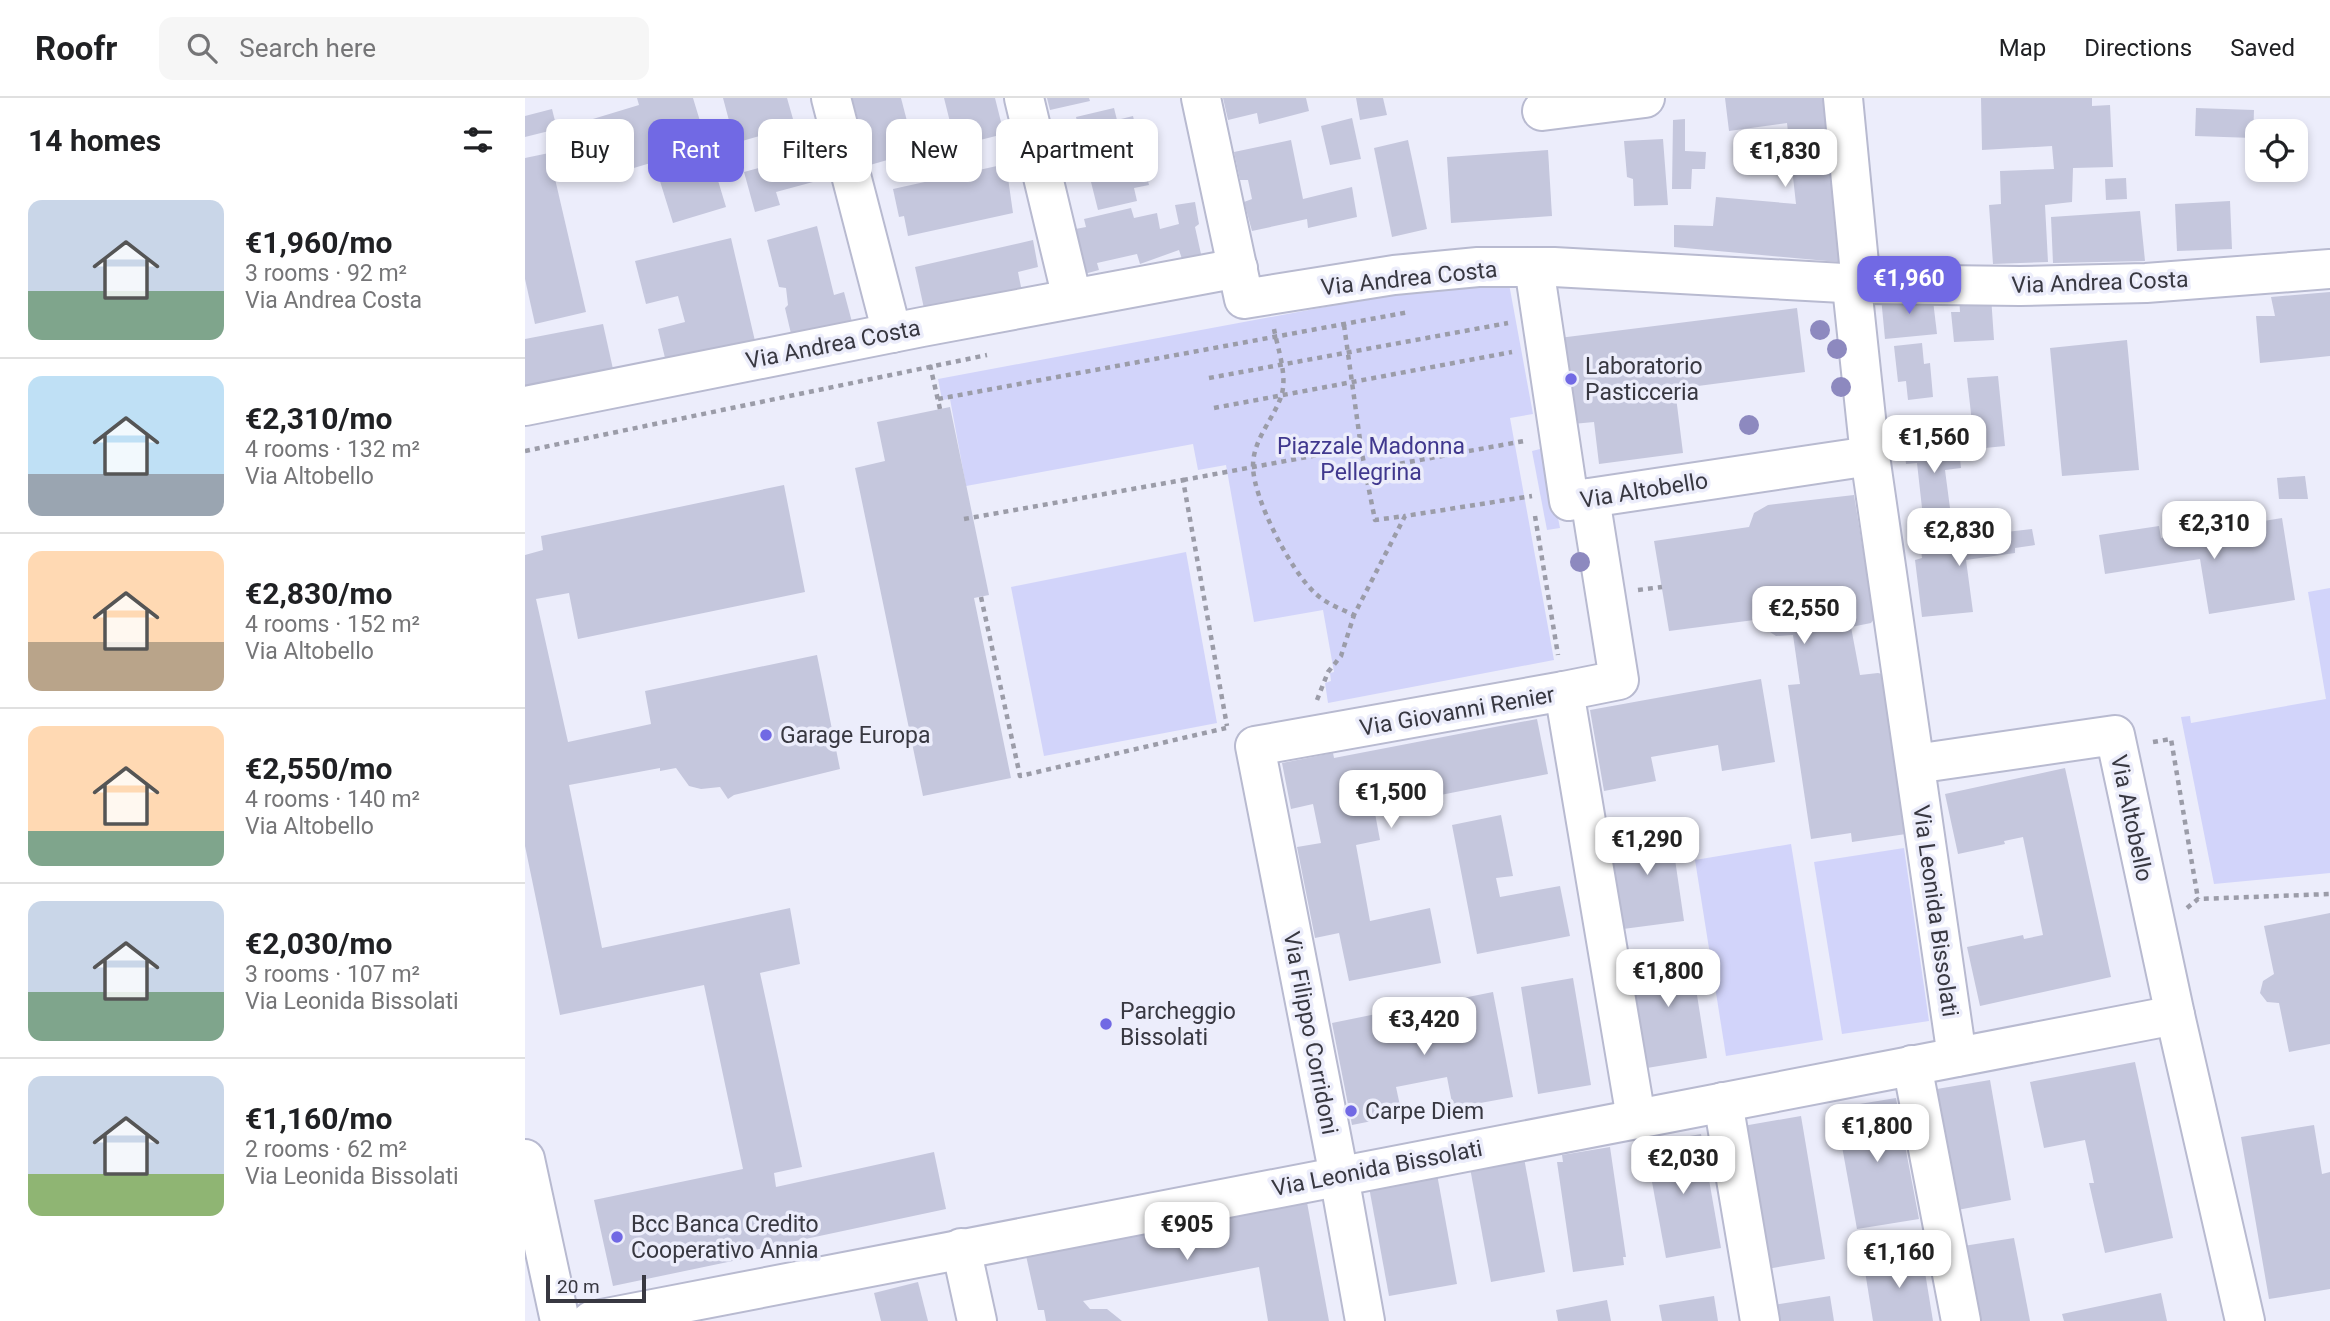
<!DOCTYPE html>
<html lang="en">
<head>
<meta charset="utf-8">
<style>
	:root { --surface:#fff; --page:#f6f6f6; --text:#202124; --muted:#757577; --line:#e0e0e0; --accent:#7169e4 }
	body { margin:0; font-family:Roboto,sans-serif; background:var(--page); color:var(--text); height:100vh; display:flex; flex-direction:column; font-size:26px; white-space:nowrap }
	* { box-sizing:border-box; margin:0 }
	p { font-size:23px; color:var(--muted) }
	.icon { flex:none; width:38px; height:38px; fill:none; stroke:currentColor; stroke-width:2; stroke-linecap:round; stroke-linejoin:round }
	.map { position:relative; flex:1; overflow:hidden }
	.details { display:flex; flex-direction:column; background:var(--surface); width:525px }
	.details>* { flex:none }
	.top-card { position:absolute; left:21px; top:21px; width:665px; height:63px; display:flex; gap:14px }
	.tools { position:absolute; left:1720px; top:21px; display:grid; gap:14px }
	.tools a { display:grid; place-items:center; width:63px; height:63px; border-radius:14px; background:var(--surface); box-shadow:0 4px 10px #0003; font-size:35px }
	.scale { position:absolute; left:21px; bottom:18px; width:100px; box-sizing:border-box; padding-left:7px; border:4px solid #383841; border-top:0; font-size:19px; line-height:24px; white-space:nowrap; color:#383841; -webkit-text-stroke:5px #ecedfb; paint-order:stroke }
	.price { position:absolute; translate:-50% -60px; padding:0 16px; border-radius:14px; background:#fff; color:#222; font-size:23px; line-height:46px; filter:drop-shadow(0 2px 4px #0008) }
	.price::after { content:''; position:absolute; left:50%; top:42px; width:21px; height:16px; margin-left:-10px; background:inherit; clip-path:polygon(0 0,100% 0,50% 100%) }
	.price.current { background:var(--accent); color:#fff }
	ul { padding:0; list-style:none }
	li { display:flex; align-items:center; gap:21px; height:175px; padding:0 28px }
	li+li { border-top:2px solid var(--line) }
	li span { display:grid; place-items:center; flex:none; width:196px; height:140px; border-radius:14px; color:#555 }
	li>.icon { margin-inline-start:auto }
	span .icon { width:84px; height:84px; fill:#fffc; stroke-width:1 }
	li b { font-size:30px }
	h2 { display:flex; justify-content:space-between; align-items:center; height:84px; padding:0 28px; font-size:30px }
	.pill { padding:0 24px; border-radius:14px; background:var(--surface); box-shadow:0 4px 10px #0003; font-size:24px; line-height:63px }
	.pill.current { background:var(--accent); color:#fff }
	header { display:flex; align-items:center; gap:42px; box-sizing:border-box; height:98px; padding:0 35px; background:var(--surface); border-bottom:2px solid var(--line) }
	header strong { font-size:33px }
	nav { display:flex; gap:38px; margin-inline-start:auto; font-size:24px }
	.search { width:490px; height:63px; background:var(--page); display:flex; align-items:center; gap:18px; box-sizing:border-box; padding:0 24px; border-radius:14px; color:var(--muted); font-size:26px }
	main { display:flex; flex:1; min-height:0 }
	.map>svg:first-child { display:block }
</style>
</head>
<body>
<header>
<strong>Roofr</strong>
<div class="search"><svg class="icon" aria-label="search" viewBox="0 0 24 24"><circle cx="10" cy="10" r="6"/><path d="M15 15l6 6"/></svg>Search here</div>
<nav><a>Map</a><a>Directions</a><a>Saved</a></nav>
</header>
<main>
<section class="details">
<h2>14 homes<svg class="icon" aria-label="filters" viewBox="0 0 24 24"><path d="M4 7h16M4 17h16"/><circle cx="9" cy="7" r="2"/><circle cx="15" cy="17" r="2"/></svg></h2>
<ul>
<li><span style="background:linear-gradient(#c9d6e8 65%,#7fa58c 0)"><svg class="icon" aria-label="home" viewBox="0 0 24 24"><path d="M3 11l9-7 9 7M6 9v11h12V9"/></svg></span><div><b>€1,960/mo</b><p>3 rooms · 92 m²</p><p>Via Andrea Costa</p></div></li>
<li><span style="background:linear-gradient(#bfe0f5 70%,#9aa5b1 0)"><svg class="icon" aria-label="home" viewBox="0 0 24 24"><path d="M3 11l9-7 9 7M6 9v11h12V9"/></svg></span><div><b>€2,310/mo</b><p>4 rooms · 132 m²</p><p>Via Altobello</p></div></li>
<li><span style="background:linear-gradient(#ffd9b3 65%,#b9a48a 0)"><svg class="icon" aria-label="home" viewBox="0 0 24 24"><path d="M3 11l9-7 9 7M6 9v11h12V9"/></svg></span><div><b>€2,830/mo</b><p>4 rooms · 152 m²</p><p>Via Altobello</p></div></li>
<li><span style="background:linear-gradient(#ffd9b3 75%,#7fa58c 0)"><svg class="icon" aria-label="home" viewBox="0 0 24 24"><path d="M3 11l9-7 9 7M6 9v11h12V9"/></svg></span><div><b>€2,550/mo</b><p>4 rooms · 140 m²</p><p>Via Altobello</p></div></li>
<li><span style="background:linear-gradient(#c9d6e8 65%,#7fa58c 0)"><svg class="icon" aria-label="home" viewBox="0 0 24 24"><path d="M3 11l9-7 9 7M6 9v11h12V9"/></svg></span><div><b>€2,030/mo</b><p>3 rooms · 107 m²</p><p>Via Leonida Bissolati</p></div></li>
<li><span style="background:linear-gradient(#c9d6e8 70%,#8fb573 0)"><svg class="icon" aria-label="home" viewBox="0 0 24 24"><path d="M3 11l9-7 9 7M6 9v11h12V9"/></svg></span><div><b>€1,160/mo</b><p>2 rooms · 62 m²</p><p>Via Leonida Bissolati</p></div></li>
</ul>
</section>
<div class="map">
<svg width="1805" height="1223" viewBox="0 0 1805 1223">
	<rect width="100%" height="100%" fill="#ecedfb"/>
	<g fill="#d2d4fa">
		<polygon points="982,175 1008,316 985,320 1029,562 803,605 800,585 806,583 805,575 809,574 798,512 729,524 701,367 673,372 668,346 441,388 425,301 417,302 413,281"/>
		<polygon points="1019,350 1035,430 1022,432 1007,353"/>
		<polygon points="661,454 692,625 519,658 486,489"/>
		<polygon points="1805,490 1805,775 1689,786 1656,619 1665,618 1666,625 1801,601 1783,494"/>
		<polygon points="1266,746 1298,942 1201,958 1170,762"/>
		<polygon points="1379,750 1404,923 1317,936 1289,764"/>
	</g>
	<g fill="#c5c7dd">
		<polygon points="112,0 168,0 201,109 148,125 129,64 75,80 58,24 114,7"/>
		<polygon points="198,0 262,0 270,28 210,45"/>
		<polygon points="327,0 376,0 390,54 345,67"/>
		<polygon points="419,0 470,0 479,36 431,48"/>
		<polygon points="522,0 564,0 565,3 525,12"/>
		<polygon points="698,0 781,0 784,13 734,26 732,15 703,22"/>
		<polygon points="831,0 858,0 862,17 835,22"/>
		<polygon points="1200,0 1311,0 1324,165 1149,149 1149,127 1188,128 1191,99 1271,106 1262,25 1204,33"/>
		<polygon points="1456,0 1567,0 1567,8 1585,7 1588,69 1548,70 1547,104 1520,107 1523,164 1468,166 1464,107 1476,106 1475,73 1529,71 1527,48 1457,52"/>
		<polygon points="589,10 592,22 608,18 624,87 609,90 612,103 573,112 565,80 575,77 568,48 558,50 551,19"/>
		<polygon points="1671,10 1729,12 1728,40 1670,38"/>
		<polygon points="27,11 32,31 0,39 0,18"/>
		<polygon points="827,20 836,61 805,67 796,28"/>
		<polygon points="1160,21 1160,53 1181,54 1180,71 1167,71 1166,91 1147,91 1148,22"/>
		<polygon points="1138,41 1143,107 1109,108 1108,81 1102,79 1099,43"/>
		<polygon points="766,42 778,101 827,89 832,119 783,130 782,121 727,133 719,104 727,101 723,82 715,82 709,54"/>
		<polygon points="883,42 902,131 867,139 849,50"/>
		<polygon points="1023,52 1027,118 926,125 922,59"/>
		<polygon points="24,55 61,214 10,226 0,181 0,60"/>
		<polygon points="280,57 288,84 251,94 255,107 230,114 219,74"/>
		<polygon points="481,66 488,115 383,138 379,118 374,119 368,91"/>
		<polygon points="1601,80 1602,101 1581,102 1580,81"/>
		<polygon points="1705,103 1707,151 1652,153 1650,106"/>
		<polygon points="670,104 674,126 670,129 676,156 657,161 654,152 615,166 612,156 572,165 574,172 552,178 540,133 561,129 559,121 606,110 609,120 632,115 635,131 654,126 650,107"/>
		<polygon points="1615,113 1620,163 1528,165 1526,119"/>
		<polygon points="292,128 309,197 319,194 327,224 267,240 260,210 263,207 261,190 254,189 242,142"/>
		<polygon points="206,140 230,243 141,264 133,231 160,224 153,198 121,206 110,163"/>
		<polygon points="508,142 513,169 493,174 497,194 400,215 390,169"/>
		<polygon points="1407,194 1412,236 1360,241 1356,199"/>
		<polygon points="1805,194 1805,258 1735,265 1731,218 1750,218 1746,199"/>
		<polygon points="1466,198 1469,242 1429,244 1426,214 1435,214 1434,199"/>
		<polygon points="1272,210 1280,274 1150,291 1158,355 1074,366 1069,324 1037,327 1026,241"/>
		<polygon points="78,226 90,280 0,299 0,241"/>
		<polygon points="1602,242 1614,372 1537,378 1525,250"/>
		<polygon points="1397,245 1399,266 1405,265 1408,299 1383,302 1381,283 1373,284 1369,248"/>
		<polygon points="1473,278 1480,348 1450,351 1442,280"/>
		<polygon points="425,309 464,497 449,500 486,680 398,698 330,370 360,363 352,324"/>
		<polygon points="1432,333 1436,370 1420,372 1428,433 1400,437 1392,365 1381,366 1378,338"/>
		<polygon points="1780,378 1783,401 1754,401 1752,380"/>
		<polygon points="259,387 280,494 53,541 44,495 11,501 43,644 126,626 120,593 292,557 315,671 209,697 203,701 195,689 176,691 164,688 151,670 135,673 135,670 44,687 77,850 265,810 275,866 235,875 277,1069 249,1075 251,1089 409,1054 421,1111 220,1154 222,1160 88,1188 69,1102 218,1071 179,887 35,917 0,748 0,457 18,452 16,438"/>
		<polygon points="1329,397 1349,521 1346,525 1326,529 1335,577 1353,575 1357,576 1381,736 1327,744 1326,735 1286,741 1263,587 1275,586 1268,537 1251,538 1242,532 1237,521 1144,533 1129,443 1224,429 1229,415 1243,407"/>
		<polygon points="1757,420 1770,502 1684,516 1675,461 1580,476 1574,437 1634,428 1636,440"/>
		<polygon points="1507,431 1510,447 1490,450 1490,455 1441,462 1448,514 1397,519 1390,462 1397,460 1395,444"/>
		<polygon points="1236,581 1250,664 1197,673 1193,647 1126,659 1131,683 1079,693 1065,612"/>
		<polygon points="1012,621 1023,676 849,710 855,742 831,747 845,823 905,810 916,865 824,883 814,835 790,840 772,749 796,745 788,706 766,711 757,665 808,655 809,660"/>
		<polygon points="1540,670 1586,879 1455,908 1442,849 1498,837 1499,841 1518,837 1498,739 1479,743 1480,746 1433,756 1420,696"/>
		<polygon points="976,717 988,778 971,780 975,799 1035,788 1045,838 952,856 927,727"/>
		<polygon points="1145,727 1159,823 1098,831 1084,736"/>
		<polygon points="1805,815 1805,946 1764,954 1754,905 1742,904 1735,895 1738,883 1749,876 1739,828"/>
		<polygon points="1165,853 1182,960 1122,970 1104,863"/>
		<polygon points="1048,880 1066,987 1013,996 996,889"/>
		<polygon points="968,894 988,999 928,1010 922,979 871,989 877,1017 827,1027 807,925 856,915 859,934 902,926 898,908"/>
		<polygon points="1610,964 1648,1140 1580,1155 1564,1085 1569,1085 1560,1042 1519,1050 1505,984"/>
		<polygon points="1465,982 1486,1102 1427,1113 1406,992"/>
		<polygon points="1371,1000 1394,1121 1332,1131 1310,1010"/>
		<polygon points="1276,1018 1300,1161 1242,1171 1218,1028"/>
		<polygon points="1789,1027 1797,1076 1805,1074 1805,1191 1744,1201 1716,1039"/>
		<polygon points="1176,1036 1196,1150 1141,1160 1120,1046"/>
		<polygon points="1085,1049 1101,1159 1098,1159 1099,1167 1048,1174 1032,1064 1038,1064 1037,1057"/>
		<polygon points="999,1060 1020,1174 966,1184 945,1070"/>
		<polygon points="912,1076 932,1186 864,1198 844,1089"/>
		<polygon points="781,1099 804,1223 743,1223 734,1169 558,1203 565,1211 582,1211 597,1223 521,1223 519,1212 513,1212 500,1153"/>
		<polygon points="1489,1140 1505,1223 1446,1223 1432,1149"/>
		<polygon points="1397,1156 1408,1223 1348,1223 1339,1167"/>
		<polygon points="393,1184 403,1223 356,1223 349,1195"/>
		<polygon points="1636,1195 1642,1223 1539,1223 1537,1216"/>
		<polygon points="1189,1198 1193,1223 1137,1223 1134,1207"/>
		<polygon points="1305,1198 1309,1223 1251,1223 1248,1207"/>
		<polygon points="1082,1202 1086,1223 1033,1223 1031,1212"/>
	</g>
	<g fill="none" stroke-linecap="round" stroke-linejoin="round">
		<g stroke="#b8bad0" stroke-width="42">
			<g id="street">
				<polyline points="306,0 367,235"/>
				<polyline points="499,0 547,200"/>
				<polyline points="676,0 719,201 869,177 953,169 1029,169 1336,186 1495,188 1621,185 1805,171"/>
				<polyline points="1318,0 1336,186 1328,198 1345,358 1432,959"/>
				<polyline points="1017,13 1120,0"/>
				<polyline points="1009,169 1044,403 1345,358"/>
				<polyline points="0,308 397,229 713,170"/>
				<polyline points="1039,593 1094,582 1065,400"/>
				<polyline points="1390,666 1590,637 1650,917 1720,1223"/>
				<polyline points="1387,967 1436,1223"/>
				<polyline points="1198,1004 1235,1223"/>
				<polyline points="436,1150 452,1223"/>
				<polyline points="66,1223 1650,917"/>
				<polyline points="840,1223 814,1078 730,648 1039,593 1111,1020"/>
			</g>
		</g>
		<g stroke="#b8bad0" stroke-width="42">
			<polyline id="secondary" points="0,1061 35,1223"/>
		</g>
		<g stroke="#9b9ca8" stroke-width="4.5" stroke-dasharray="5 5" stroke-linecap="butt">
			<polyline points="819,227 836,349"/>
			<path d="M749 231C753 252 763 278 756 299 747 323 728 342 728 368 728 401 767 475 791 496 802 506 816 511 829 517L880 418 1007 398"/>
			<polyline points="405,267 415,311"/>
			<polyline points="684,280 983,225"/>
			<polyline points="413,301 884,214"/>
			<polyline points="689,310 987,254"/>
			<polyline points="0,353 462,257"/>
			<polyline points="840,372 850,422 880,418"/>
			<polyline points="658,382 836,349 840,372 999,343"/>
			<polyline points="1010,418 1033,557"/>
			<polyline points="439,421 658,382 702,628"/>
			<polyline points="1113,492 1137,489"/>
			<polyline points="456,499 495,678 701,630"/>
			<polyline points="792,602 803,574 816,558 829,517"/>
			<polyline points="1628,644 1646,641 1673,801"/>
			<polyline points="1662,810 1673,801 1805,796"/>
		</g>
		<use href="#street" stroke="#fff" stroke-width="38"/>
		<use href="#secondary" stroke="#fff" stroke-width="38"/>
	</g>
	<g fill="#8d89bf">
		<circle cx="1295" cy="232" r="10"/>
		<circle cx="1312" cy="251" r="10"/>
		<circle cx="1316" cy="289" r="10"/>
		<circle cx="1224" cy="327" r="10"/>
		<circle cx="1055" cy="464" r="10"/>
	</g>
	<g fill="#7169e4" stroke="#ecedfb" stroke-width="2.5">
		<circle cx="1046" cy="281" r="7"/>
		<circle cx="241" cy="637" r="7"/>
		<circle cx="581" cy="926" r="7"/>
		<circle cx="826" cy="1013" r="7"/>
		<circle cx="92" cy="1139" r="7"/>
	</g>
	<g text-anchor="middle" stroke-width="7" stroke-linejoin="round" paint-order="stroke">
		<g font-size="23" fill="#383841" stroke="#ecedfb">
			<text transform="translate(884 180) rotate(-6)" y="8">Via Andrea Costa</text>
			<text transform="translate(1575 184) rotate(-2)" y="8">Via Andrea Costa</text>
			<text transform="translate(308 246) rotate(-11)" y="8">Via Andrea Costa</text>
			<text transform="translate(1119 392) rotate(-9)" y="8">Via Altobello</text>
			<text transform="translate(932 613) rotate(-10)" y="8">Via Giovanni Renier</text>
			<text transform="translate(1607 720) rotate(78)" y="8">Via Altobello</text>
			<text transform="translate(1411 813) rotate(82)" y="8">Via Leonida Bissolati</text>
			<text transform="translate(786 935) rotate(79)" y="8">Via Filippo Corridoni</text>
			<text transform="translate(852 1070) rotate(-11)" y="8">Via Leonida Bissolati</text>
		</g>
		<g font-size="23" fill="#383841" stroke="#ecedfb" text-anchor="start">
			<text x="1060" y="276">Laboratorio<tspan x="1060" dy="26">Pasticceria</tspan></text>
			<text x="255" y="645">Garage Europa</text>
			<text x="595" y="921">Parcheggio<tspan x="595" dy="26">Bissolati</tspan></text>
			<text x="840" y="1021">Carpe Diem</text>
			<text x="106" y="1134">Bcc Banca Credito<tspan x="106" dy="26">Cooperativo Annia</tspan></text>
		</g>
		<g font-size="23" fill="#40388e" stroke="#ecedfb">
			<text x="846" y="356">Piazzale Madonna<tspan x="846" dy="26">Pellegrina</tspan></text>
		</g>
	</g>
</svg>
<div class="tools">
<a><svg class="icon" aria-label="locate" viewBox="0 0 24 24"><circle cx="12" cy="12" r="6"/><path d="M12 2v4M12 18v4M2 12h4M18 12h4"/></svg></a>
</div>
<div class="scale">20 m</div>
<b class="price" style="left:1260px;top:91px">€1,830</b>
<b class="price current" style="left:1384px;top:218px">€1,960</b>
<b class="price" style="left:1409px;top:377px">€1,560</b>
<b class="price" style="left:1689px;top:463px">€2,310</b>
<b class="price" style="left:1434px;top:470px">€2,830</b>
<b class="price" style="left:1279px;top:548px">€2,550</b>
<b class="price" style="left:866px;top:732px">€1,500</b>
<b class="price" style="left:1122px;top:779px">€1,290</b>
<b class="price" style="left:1143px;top:911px">€1,800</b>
<b class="price" style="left:899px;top:959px">€3,420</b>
<b class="price" style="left:1352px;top:1066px">€1,800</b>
<b class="price" style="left:1158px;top:1098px">€2,030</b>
<b class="price" style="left:662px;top:1164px">€905</b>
<b class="price" style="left:1374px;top:1192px">€1,160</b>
<div class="top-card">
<a class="pill">Buy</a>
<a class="pill current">Rent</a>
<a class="pill">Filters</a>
<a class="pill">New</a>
<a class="pill">Apartment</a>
</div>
</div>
</main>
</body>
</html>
